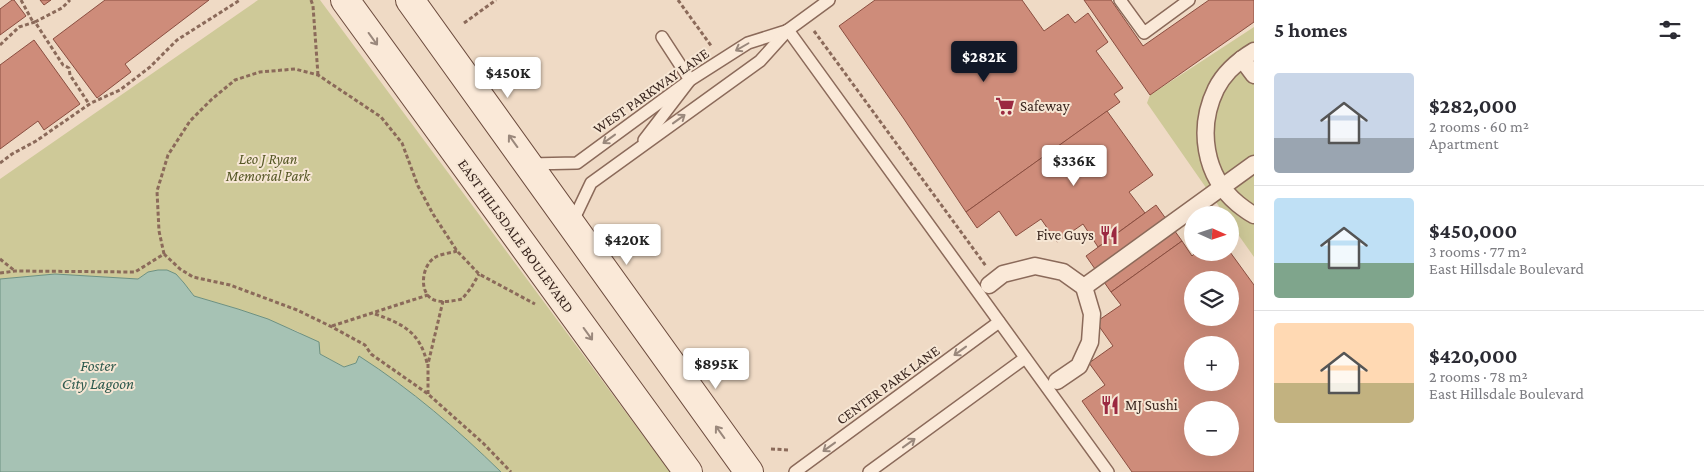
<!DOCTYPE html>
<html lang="en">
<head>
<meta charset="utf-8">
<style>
	:root { --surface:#fff; --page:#f2f2f3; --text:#2b2b33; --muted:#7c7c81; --line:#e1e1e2; --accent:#111827 }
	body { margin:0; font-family:"Crimson Pro",serif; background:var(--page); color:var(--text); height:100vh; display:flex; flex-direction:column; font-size:19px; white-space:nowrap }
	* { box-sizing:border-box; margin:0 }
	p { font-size:16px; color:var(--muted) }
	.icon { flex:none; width:28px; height:28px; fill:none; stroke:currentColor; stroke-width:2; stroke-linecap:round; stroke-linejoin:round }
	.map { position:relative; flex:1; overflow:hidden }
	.drawer { display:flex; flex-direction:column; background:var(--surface); width:450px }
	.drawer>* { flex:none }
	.needle { width:32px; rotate:93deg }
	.tools { position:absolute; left:1184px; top:206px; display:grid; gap:10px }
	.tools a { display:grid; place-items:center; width:55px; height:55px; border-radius:50%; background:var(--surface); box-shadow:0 5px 20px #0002; font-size:25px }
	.price { position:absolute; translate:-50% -42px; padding:0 11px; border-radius:5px; background:#fff; color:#222; font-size:16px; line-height:32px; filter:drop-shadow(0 1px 2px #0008) }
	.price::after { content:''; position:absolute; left:50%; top:30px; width:15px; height:11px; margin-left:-8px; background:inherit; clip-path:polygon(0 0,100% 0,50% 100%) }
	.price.selected { background:var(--accent); color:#fff }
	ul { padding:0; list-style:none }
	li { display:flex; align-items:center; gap:15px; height:125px; padding:0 20px }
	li+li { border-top:1px solid var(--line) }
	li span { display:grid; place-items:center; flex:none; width:140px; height:100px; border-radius:5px; color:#555 }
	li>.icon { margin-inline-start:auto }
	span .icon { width:60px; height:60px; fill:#fffc; stroke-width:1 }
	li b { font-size:21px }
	h2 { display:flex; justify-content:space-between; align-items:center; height:60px; padding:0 20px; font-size:21px }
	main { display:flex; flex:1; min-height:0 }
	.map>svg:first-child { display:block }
</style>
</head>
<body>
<main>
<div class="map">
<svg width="1254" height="472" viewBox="0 0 1254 472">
	<rect width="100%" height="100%" fill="#efdac5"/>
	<g fill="#cec998">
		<path d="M258 0H320L670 472H501C457 429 412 390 360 357L356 363 344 367 320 354 299 332 238 309 194 296 184 283 176 274 158 270 148 272 138 279 55 274 0 279V179Z"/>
		<polygon points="1254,27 1254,257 1230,223 1230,215 1225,215 1147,103 1150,95"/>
	</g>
	<path fill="#a6c2b4" stroke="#6d9181" d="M158 270H167L176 274 184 283 194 296 238 309 268 319 319 342 320 354 344 367 356 363 359 356C412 390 457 429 501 472H0V279L55 274 138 279 148 272Z"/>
	<g fill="#ce8c7a" stroke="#8a4e40" fill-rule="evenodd">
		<polygon points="12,0 14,0 26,16 0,35 0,9"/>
		<polygon points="40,0 51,0 44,5"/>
		<polygon points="105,0 209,0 125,64 131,72 97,98 53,39"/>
		<polygon points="875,0 1022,0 1044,31 1068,14 1075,23 1088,13 1108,42 1096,51 1123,88 1114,94 1120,102 966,212 904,119 839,26"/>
		<polygon points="1084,0 1111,0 1143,46 1209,0 1254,0 1254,22 1150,95"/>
		<polygon points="34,40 80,104 44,130 38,121 0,149 0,65"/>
		<polygon points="1107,111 1153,175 1129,192 1145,213 1098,247 1083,224 1057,242 1041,219 1016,236 999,211 977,228 966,212"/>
		<polygon points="1156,205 1182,241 1111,292 1086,256"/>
		<path d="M1182 241 1192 256 1196 252H1230L1254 285V472H1132L1082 401 1105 385 1089 363 1113 346 1096 322 1121 305 1111 292ZM1192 280H1230V318H1192ZM1192 345H1230V382H1192ZM1192 410H1230V448H1192Z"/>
	</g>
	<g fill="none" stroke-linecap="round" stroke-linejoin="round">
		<g stroke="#8b6a5a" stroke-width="14">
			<g id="service">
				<polyline points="1120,0 1144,33 1189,0"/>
				<polyline points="788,30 1108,472"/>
				<polyline points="644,140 690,80 662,37"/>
				<polyline points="529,164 577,163 690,80 748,43 786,31"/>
				<polyline points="572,223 591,183 760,61 788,30 829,0"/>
				<polyline points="795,472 999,322"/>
				<polyline points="869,472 1025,358"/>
			</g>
		</g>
		<g stroke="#8b6a5a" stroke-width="19">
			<g id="pedestrian">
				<path d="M1254 51C1239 60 1224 73 1216 89 1197 128 1204 176 1238 204 1243 208 1248 212 1254 215"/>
				<polyline points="1242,59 1254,75"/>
				<polyline points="989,285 1003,274 1035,266 1063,272 1084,287 1092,314 1090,342 1079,366 1057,381"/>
				<polyline points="1084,287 1254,164"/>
			</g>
		</g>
		<g stroke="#6c4b3d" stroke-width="30">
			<g id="secondary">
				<polyline points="345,0 688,472"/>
				<polyline points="410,0 749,472"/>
			</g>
		</g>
		<g stroke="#8b6a5a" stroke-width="3" stroke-dasharray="4 2.5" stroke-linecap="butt">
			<polyline points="21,0 33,22"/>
			<polyline points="311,0 313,6 318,75"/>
			<polyline points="678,0 712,47"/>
			<polyline points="35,22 62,8 70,0"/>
			<polyline points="464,23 496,0"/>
			<polyline points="814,31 986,266"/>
			<polyline points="0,45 19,27 35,22 63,65 69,68 70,75 89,104"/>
			<polyline points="0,163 12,154 36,141 91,103 120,90 150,67 177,40 240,0"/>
			<path d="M457 251C450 253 440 254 434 258 422 266 418 293 434 300 442 303 454 301 462 299L471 288 479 274"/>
			<polyline points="164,254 159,231 157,191 168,155 190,121 212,99 235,80 260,72 295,69 318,75 381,117 402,143 418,186 433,214 457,251 479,274 535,304"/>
			<polyline points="0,259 15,271"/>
			<polyline points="0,273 15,271 135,272 164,254 180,269 193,277 230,285 297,310 332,327 365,345 371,354 428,394 483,443 511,472"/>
			<path d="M375 314C403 324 420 332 427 363"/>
			<polyline points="332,326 428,295"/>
			<polyline points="428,394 428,364 443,301"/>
			<polyline points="771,449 790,450"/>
		</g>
		<use href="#service" stroke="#fae9d8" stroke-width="11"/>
		<use href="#pedestrian" stroke="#fae9d8" stroke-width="16"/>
		<use href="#secondary" stroke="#fae9d8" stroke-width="28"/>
	</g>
	<defs><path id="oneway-shaft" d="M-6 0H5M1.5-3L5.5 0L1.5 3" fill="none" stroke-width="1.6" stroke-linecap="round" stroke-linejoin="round" transform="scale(1.25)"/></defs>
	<g stroke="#9a887c">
		<use href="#oneway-shaft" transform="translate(373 39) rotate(54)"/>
		<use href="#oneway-shaft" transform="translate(742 47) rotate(150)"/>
		<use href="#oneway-shaft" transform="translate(679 119) rotate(-36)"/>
		<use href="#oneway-shaft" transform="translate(609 139) rotate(144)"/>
		<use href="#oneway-shaft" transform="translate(513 141) rotate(-126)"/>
		<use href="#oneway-shaft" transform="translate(588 334) rotate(54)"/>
		<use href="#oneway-shaft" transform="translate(960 351) rotate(144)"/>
		<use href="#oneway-shaft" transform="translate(720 432) rotate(-126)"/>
		<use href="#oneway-shaft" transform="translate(909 443) rotate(-36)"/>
		<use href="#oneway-shaft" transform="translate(829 447) rotate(144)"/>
	</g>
	<defs>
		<g id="supermarket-bare" transform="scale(1.5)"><path d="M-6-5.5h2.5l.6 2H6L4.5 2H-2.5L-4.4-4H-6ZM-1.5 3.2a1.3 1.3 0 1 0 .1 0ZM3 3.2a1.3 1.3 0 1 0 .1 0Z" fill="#9b2941" stroke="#f6e6d4" stroke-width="2.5" paint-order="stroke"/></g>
		<g id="restaurant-bare" transform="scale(1.5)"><path d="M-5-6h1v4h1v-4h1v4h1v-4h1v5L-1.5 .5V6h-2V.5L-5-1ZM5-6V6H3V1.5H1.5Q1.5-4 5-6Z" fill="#9b2941" stroke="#f6e6d4" stroke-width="2.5" paint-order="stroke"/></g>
	</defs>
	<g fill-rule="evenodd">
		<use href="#supermarket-bare" x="1005" y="106"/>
		<use href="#restaurant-bare" x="1109" y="235"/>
		<use href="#restaurant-bare" x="1110" y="405"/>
	</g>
	<g text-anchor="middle" stroke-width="4" stroke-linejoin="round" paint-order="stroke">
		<g font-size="15" fill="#3a261f" stroke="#f6e6d4">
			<text transform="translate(651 91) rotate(-35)" y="5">WEST PARKWAY LANE</text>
			<text transform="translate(516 236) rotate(54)" y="5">EAST HILLSDALE BOULEVARD</text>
			<text transform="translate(888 385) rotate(-36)" y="5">CENTER PARK LANE</text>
		</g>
		<g font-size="15" fill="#3a261f" stroke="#f6e6d4" text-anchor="start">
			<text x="1020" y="111">Safeway</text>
			<text x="1094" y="240" text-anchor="end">Five Guys</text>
			<text x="1125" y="410">MJ Sushi</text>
		</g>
		<g font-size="15" font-style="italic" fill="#555725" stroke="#f6e6d4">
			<text x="268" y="164">Leo J Ryan<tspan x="268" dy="17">Memorial Park</tspan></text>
		</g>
		<g font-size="16" font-style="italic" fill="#2e5a4e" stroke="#f6e6d4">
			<text x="98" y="371">Foster<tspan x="98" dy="18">City Lagoon</tspan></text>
		</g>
	</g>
</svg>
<div class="tools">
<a><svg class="needle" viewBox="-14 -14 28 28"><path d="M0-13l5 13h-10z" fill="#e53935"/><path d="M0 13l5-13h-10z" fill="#7c7c81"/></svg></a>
<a><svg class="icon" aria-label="layers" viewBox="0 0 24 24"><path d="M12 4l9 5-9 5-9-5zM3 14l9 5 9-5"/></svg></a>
<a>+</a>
<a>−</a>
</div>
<b class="price selected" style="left:984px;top:83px">$282K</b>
<b class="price" style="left:508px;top:99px">$450K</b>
<b class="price" style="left:1074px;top:187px">$336K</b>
<b class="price" style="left:627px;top:266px">$420K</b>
<b class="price" style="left:716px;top:390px">$895K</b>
</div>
<section class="drawer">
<h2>5 homes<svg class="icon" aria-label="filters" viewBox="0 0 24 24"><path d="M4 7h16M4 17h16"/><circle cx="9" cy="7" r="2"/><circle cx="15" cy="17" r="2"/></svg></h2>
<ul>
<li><span style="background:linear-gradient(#c9d6e8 65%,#9aa5b1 0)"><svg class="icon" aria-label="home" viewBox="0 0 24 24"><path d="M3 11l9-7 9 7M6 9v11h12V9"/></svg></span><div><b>$282,000</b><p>2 rooms · 60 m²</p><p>Apartment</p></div></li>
<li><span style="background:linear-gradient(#bfe0f5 65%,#7fa58c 0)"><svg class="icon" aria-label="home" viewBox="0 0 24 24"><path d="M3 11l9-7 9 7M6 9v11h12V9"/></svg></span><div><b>$450,000</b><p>3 rooms · 77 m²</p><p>East Hillsdale Boulevard</p></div></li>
<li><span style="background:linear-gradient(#ffd9b3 60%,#c2b280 0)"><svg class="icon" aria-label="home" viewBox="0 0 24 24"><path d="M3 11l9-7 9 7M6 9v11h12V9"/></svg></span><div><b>$420,000</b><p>2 rooms · 78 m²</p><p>East Hillsdale Boulevard</p></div></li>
</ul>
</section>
</main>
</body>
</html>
